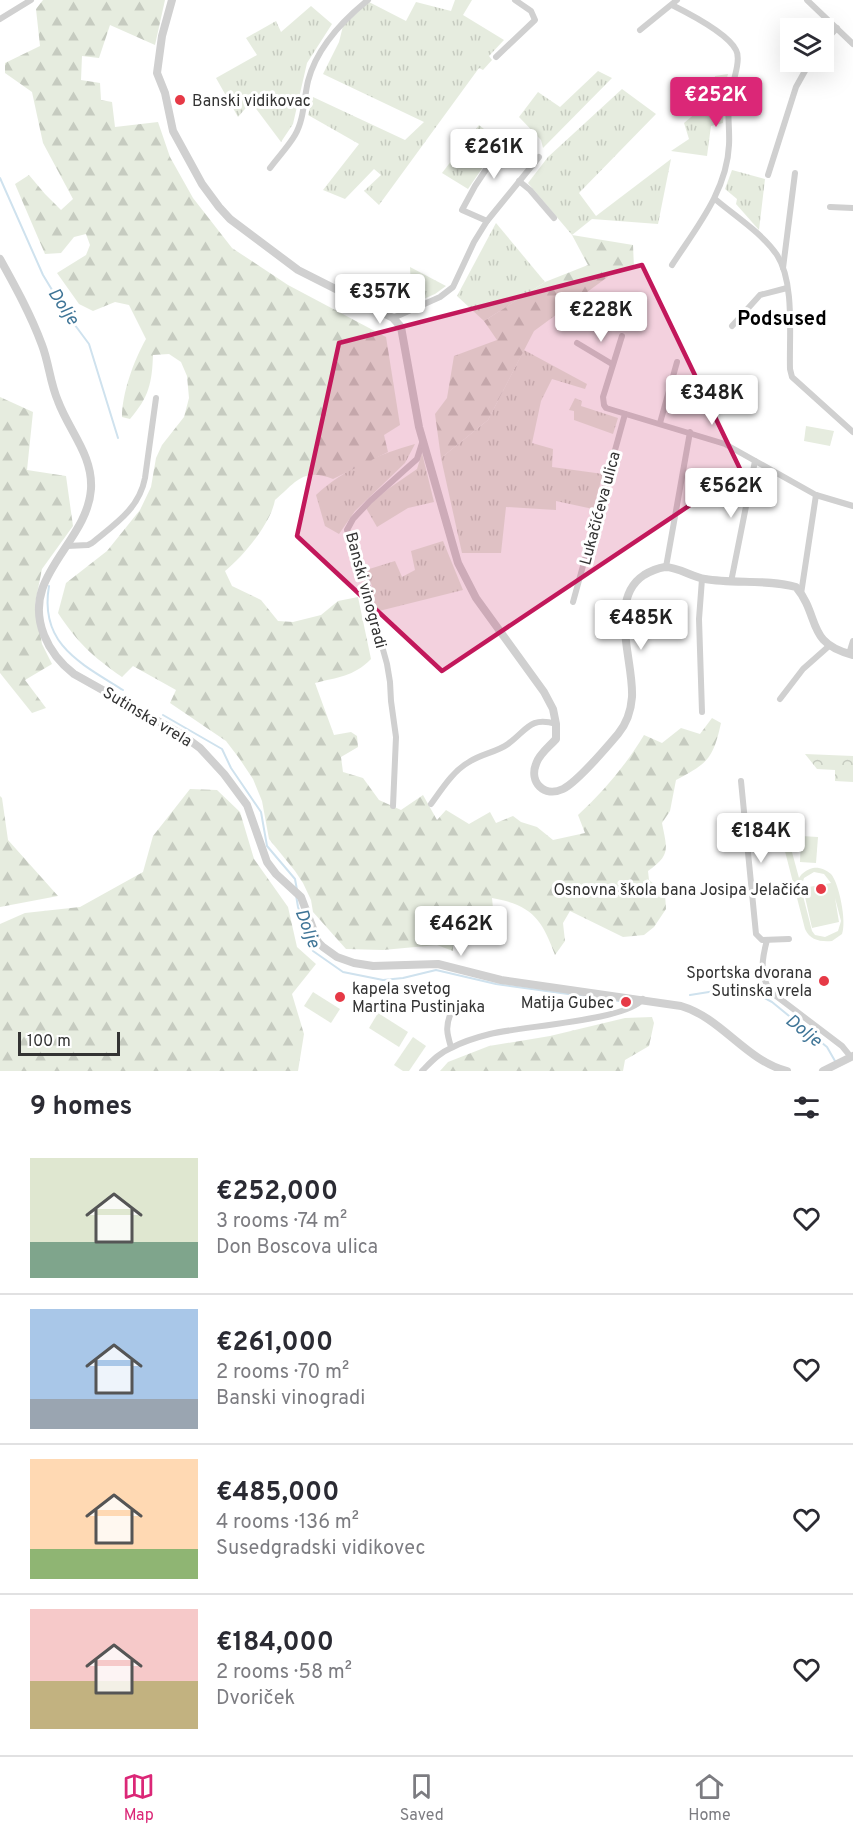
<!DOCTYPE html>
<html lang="en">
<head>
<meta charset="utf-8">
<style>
	:root { --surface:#fff; --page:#f2f2f3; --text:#2b2b33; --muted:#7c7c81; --line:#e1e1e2; --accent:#db2777 }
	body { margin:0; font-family:Overpass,sans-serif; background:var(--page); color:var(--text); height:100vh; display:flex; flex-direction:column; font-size:22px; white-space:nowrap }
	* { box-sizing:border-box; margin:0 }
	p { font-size:20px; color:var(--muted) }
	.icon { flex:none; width:33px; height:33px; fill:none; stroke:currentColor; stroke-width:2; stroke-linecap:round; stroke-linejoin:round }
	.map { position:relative; height:1071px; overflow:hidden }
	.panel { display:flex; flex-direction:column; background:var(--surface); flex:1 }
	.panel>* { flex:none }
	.buttons { position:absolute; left:780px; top:18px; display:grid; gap:12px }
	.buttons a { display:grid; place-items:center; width:54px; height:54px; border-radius:0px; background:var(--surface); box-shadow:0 6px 24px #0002; font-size:30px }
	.scale { position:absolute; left:18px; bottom:15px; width:102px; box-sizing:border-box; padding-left:6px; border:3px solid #333; border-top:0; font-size:16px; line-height:21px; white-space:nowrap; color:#333; -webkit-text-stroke:4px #fff; paint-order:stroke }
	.price { position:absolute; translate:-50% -51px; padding:0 14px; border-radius:6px; background:#fff; color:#222; font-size:20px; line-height:39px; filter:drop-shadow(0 2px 3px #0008) }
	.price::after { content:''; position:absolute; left:50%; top:36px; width:18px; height:14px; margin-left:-9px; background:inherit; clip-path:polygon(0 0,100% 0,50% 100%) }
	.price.selected { background:var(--accent); color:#fff }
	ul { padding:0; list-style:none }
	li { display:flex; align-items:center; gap:18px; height:150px; padding:0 30px }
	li+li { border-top:2px solid var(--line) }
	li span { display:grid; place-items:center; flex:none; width:168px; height:120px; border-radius:0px; color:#555 }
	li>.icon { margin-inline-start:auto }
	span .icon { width:72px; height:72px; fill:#fffc; stroke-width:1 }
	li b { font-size:26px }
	h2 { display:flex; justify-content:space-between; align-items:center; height:72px; padding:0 30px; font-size:26px }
	.tab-bar { display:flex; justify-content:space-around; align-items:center; height:84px; border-top:2px solid var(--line); background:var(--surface); font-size:16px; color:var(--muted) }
	.tab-bar a { display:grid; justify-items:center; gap:3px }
	.tab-bar .selected { color:var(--accent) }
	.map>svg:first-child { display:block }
</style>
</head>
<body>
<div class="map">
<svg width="853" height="1071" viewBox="0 0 853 1071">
	<defs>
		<pattern id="grass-tufts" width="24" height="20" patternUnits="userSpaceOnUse" patternTransform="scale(1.5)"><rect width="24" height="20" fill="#e6ecdf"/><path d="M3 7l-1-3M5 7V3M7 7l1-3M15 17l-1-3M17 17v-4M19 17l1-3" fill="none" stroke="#c6cbc0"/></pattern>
		<pattern id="forest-firs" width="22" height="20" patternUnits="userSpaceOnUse" patternTransform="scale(1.5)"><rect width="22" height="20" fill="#e6ecdf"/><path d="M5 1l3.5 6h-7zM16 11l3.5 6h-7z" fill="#c6cbc0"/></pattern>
		<pattern id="park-crowns" width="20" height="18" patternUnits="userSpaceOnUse" patternTransform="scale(1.5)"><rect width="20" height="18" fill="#e6ecdf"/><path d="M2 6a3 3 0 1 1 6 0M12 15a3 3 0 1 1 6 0" fill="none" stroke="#c6cbc0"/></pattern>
	</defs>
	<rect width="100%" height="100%" fill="#fff"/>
	<g fill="url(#grass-tufts)">
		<polygon points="455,0 472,0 463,15 504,40 489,56 492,60 483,70 479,68 379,205 364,191 381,175 374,169 345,199 323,190 359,144 308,115 313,97 405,140 424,122 323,74 339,42 343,26 369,2 406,21 416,2 451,11"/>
		<polygon points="311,6 332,24 307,63 293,124 281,142 251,102 238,117 216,78 257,55 246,38 276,21 281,32"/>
		<polygon points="598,71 612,78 543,148 541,140 519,117 538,92 560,107"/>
		<polygon points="728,74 724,88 723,123 711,126 707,156 671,151 689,139 684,123 711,100 715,76"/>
		<polygon points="622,89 656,114 579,193 596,216 671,159 658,224 592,219 572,235 528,183 548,157"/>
		<polygon points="479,125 500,142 468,189 442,173"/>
		<polygon points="732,170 765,179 759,230 736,204 737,199 725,189"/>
		<polygon points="496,223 545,282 484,321 457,296"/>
		<polygon points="410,267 446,286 435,294 412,304"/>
		<polygon points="524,350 587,384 585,389 552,379 541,401 532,443 553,449 552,467 603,474 593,509 556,501 556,510 506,507 501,553 462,553 441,458 488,420"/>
		<polygon points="575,398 582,401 581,406 618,418 613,434 574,420 574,411 569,410"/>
		<path d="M415 444 405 463 355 511 339 534 325 526 316 495C344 469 379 454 415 444Z"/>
		<polygon points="422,453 434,502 408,508 377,527 366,508 388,489 417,469"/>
		<polygon points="443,541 463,590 375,612 372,586 366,570 395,561 402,577 415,570 411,551"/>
	</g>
	<g fill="url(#forest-firs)">
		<path d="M43 0H165L155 45 110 25 99 58 82 56 81 80 100 83 101 100 112 102 115 127 158 122 170 157 193 198 232 248 288 285 386 337 400 425 384 435 388 452 333 479C303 467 296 482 275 500 271 523 243 557 225 571L232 586 261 600 278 621 293 622 321 615 338 601 358 597 371 659C353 677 338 677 315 683L334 735 351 732 357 736 358 747 341 757 343 772 363 778 379 800 401 810 423 795 437 820 446 810 469 824 490 812 496 823 513 816 521 822 537 827 553 840 585 833 578 815C604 791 626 765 644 735L662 743 681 728 700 734 712 718 721 723C713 759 708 763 676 780L670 811 662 823C667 849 671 855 648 871L649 880 665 894 666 909 654 927 644 935 623 937 570 911 563 923 565 941 555 955C542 919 532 905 492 898L494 919 479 935 463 931 453 938V951L437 945 383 950 346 949 313 912 311 900 303 883 295 871 269 839 262 801 253 779 239 758 226 741 170 703 176 690 133 666 122 677C92 656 78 643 58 613L66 583 107 551 140 510 151 487 156 458 162 445 184 417 189 398 187 376 181 362 169 354 153 355C152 383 149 397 130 419L122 417C122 393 134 360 146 339L129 305 115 302 93 311 79 304 57 273 86 255 90 245 86 234 74 237 61 253 45 254 15 184 29 175 45 194 61 210 73 199 43 143 32 92 5 73V63L40 46 36 9Z"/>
		<polygon points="572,235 633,245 634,268 613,273 534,331 488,420 441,458 435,414 447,398 454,356 497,340 484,321 545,282 588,265"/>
		<polygon points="0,397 33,412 27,470 66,476 73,526 42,569 35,604 42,644 52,664 25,680 46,708 32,713 0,673"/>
		<polygon points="190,789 217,790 240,812 254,859 288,907 297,947 316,964 292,994 304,1034 298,1071 0,1071 0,924 25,913 80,907 143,872 153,836"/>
		<polygon points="0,796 2,798 8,840 58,896 0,907"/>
		<polygon points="652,1017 654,1023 649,1046 625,1060 623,1071 440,1071 448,1062 489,1046 550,1036 625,1018"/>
	</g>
	<polygon fill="url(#park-crowns)" points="805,754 853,756 853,782 835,781 835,770 817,769"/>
	<g fill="#e6ecdf" fill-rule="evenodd">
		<polygon points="806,426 834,431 830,446 804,441"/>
		<path d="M786 830 799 878C802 873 806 870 813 868 820 867 826 870 831 874 839 883 847 922 842 934L832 941C820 942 810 940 805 929L780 832ZM814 872 824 874 831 883 803 888 812 928 839 922 835 898 841 921 838 931 825 937 815 935 812 931 801 888 804 878Z"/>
		<polygon points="801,836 818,837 816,863 800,862"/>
		<polygon points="313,992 340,1009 331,1023 304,1006"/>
		<polygon points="378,1013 408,1032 399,1047 369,1028"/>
		<polygon points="413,1037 426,1046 409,1071 403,1071 394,1065"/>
	</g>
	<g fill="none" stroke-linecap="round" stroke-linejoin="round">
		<g stroke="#cfe2ee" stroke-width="2">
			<polyline points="0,178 43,275 66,313 89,344 118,438"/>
			<path d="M49 586C39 644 80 663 123 690"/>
			<polyline points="163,715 222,749 231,768 261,812 267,846 295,879 297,890"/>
			<polyline points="296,895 298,907 313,951 343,972 383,980 403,978 436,970 496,984 619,1001"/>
			<polyline points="690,995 734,988 746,988 772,1002 827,1047 835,1061"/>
		</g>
		<g stroke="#d0d0d0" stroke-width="6">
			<polyline points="807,0 853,44"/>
			<polyline points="0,19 31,0"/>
			<polyline points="640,30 677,0"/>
			<polyline points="824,42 837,28"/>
			<polyline points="496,57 535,20 531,11 515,0"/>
			<path d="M270 168C278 157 288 147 295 135 304 120 304 98 308 81 317 47 342 21 368 0"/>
			<polyline points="768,175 796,87 810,62"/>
			<polyline points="519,181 530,190 554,218"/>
			<path d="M715 199C735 216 762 233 777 255 795 283 789 336 790 369L792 377 853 432"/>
			<polyline points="830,207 853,208"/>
			<polyline points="487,221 462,210 475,186 497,153 502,149 511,152 530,167"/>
			<path d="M672 265C696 228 727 191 729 145 730 130 727 115 729 99 731 87 742 60 736 50 728 34 688 13 672 5"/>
			<polyline points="783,268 795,173"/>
			<polyline points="393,318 440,297 453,287 474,242 487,221 539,157"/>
			<polyline points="732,326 760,295 787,288"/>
			<polyline points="622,336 603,397 604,405 606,408 725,444 816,495 853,506"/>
			<polyline points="577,343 612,364"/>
			<polyline points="660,423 677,362"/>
			<path d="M67 546 88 545 92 543C115 524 139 509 145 478L156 398"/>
			<polyline points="666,567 690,432"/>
			<polyline points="731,582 755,461"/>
			<polyline points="801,594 816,495"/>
			<polyline points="573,602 625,414"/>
			<polyline points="849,654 853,641"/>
			<polyline points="780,699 803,669 829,646"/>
			<polyline points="702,712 699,619 702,579"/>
			<polyline points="741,781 756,934 762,940 789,939"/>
			<path d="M431 804C442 789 453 771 469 762 481 754 497 752 508 744 527 730 530 716 556 724"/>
			<polyline points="393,806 396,737 391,701 390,682 387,664 372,610 367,579 347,530 353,519 370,501 417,459 423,440"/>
			<path d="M767 940C762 959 759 975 771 992L842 1046 851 1057"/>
			<path d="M451 1047C447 1034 445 1026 451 1013"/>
			<path d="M422 1071C431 1062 439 1053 451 1048 462 1042 478 1037 490 1034 521 1026 626 1021 643 999"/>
		</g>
		<g stroke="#d0d0d0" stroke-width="8">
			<path d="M172 0 162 36 157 73 165 93 173 131 202 184 219 207 230 219 298 270 393 318 401 327 419 427 458 563 476 598 544 692 553 709 556 724V739C549 747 539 754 536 764 529 782 544 798 563 789 577 782 607 747 618 734 627 723 631 711 632 697 634 661 607 599 644 575 649 572 659 568 665 567 678 567 692 577 705 579 733 584 768 579 796 587 821 617 805 643 853 655"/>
			<path d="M0 259C15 286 31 315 42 345 49 363 50 383 58 401 69 431 93 455 91 489 87 544 20 575 44 635 50 650 61 664 74 674L181 734 200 748 224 774 247 805 267 862 276 874 301 897 318 942 323 947 337 957 354 963 373 966 438 964 501 980 681 1006C722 1018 745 1060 787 1071"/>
			<polyline points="823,1071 853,1056"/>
		</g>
	</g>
	<path fill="#c2185b" fill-opacity="0.2" stroke="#c2185b" stroke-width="4.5" stroke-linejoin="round" d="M642 265 741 471 442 671 297 536 339 343Z"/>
	<g fill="#e63946" stroke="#fff" stroke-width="2">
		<circle cx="180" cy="100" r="6"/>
		<circle cx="821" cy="889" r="6"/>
		<circle cx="824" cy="981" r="6"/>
		<circle cx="340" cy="997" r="6"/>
		<circle cx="626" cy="1002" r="6"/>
	</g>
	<g text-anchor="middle" stroke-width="6" stroke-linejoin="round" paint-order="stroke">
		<g font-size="16" fill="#333" stroke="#fff" text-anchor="end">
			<text x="192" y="106" text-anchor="start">Banski vidikovac</text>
			<text x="809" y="895">Osnovna škola bana Josipa Jelačića</text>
			<text x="812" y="978">Sportska dvorana<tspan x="812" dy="18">Sutinska vrela</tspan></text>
			<text x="352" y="994" text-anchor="start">kapela svetog<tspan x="352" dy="18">Martina Pustinjaka</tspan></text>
			<text x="614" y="1008">Matija Gubec</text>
		</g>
		<g font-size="16" fill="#333" stroke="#fff">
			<text transform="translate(599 508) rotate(-75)" y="6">Lukačićeva ulica</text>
			<text transform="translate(367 590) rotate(75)" y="6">Banski vinogradi</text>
			<text transform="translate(148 716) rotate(31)" y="6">Sutinska vrela</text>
		</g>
		<g font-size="18" font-style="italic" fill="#3f7597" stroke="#fff">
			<text transform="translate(64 306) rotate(56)" y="6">Dolje</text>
			<text transform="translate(308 928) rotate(69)" y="6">Dolje</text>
			<text transform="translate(804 1030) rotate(38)" y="6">Dolje</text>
		</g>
		<g font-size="20" font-weight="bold" fill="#000" stroke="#fff">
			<text x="782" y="325">Podsused</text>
		</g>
	</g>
</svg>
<div class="buttons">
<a><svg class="icon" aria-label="layers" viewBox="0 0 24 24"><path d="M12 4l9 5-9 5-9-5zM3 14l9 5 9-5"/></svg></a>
</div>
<div class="scale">100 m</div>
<b class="price selected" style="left:716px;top:128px">€252K</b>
<b class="price" style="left:494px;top:180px">€261K</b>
<b class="price" style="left:380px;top:325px">€357K</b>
<b class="price" style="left:601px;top:343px">€228K</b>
<b class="price" style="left:712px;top:426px">€348K</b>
<b class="price" style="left:731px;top:519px">€562K</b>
<b class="price" style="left:641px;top:651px">€485K</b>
<b class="price" style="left:761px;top:864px">€184K</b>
<b class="price" style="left:461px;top:957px">€462K</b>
</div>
<section class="panel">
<h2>9 homes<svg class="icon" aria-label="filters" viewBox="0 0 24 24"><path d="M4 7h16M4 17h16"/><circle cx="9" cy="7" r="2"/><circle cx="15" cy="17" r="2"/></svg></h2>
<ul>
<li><span style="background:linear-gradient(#dfe7d0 70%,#7fa58c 0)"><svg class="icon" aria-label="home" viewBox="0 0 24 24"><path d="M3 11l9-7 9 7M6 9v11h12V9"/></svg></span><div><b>€252,000</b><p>3 rooms · 74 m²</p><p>Don Boscova ulica</p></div><svg class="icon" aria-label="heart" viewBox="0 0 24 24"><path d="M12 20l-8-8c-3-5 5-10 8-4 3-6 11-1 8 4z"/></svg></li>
<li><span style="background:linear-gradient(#a9c7e8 75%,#9aa5b1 0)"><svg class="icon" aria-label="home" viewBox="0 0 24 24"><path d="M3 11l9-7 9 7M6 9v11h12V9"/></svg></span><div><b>€261,000</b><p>2 rooms · 70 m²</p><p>Banski vinogradi</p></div><svg class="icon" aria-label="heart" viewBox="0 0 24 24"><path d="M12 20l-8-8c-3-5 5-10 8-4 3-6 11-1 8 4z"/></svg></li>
<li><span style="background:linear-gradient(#ffd9b3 75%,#8fb573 0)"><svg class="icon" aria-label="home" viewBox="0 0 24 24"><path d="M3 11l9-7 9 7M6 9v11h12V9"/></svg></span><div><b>€485,000</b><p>4 rooms · 136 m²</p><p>Susedgradski vidikovec</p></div><svg class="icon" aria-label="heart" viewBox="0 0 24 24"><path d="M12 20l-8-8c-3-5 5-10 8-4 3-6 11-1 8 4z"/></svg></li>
<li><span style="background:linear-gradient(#f6c9c9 60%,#c2b280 0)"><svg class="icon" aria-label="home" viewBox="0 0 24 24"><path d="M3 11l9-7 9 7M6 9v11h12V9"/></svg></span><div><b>€184,000</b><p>2 rooms · 58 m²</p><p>Dvoriček</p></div><svg class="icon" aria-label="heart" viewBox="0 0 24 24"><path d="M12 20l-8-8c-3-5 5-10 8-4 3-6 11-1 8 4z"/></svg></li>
</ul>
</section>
<nav class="tab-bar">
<a class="selected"><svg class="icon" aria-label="map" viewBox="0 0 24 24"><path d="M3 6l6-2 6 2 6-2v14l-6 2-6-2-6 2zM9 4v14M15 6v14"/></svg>Map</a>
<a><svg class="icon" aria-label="saved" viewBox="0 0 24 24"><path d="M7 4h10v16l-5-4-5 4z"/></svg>Saved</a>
<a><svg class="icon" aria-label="home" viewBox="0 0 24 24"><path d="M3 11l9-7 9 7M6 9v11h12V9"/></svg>Home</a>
</nav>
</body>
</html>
